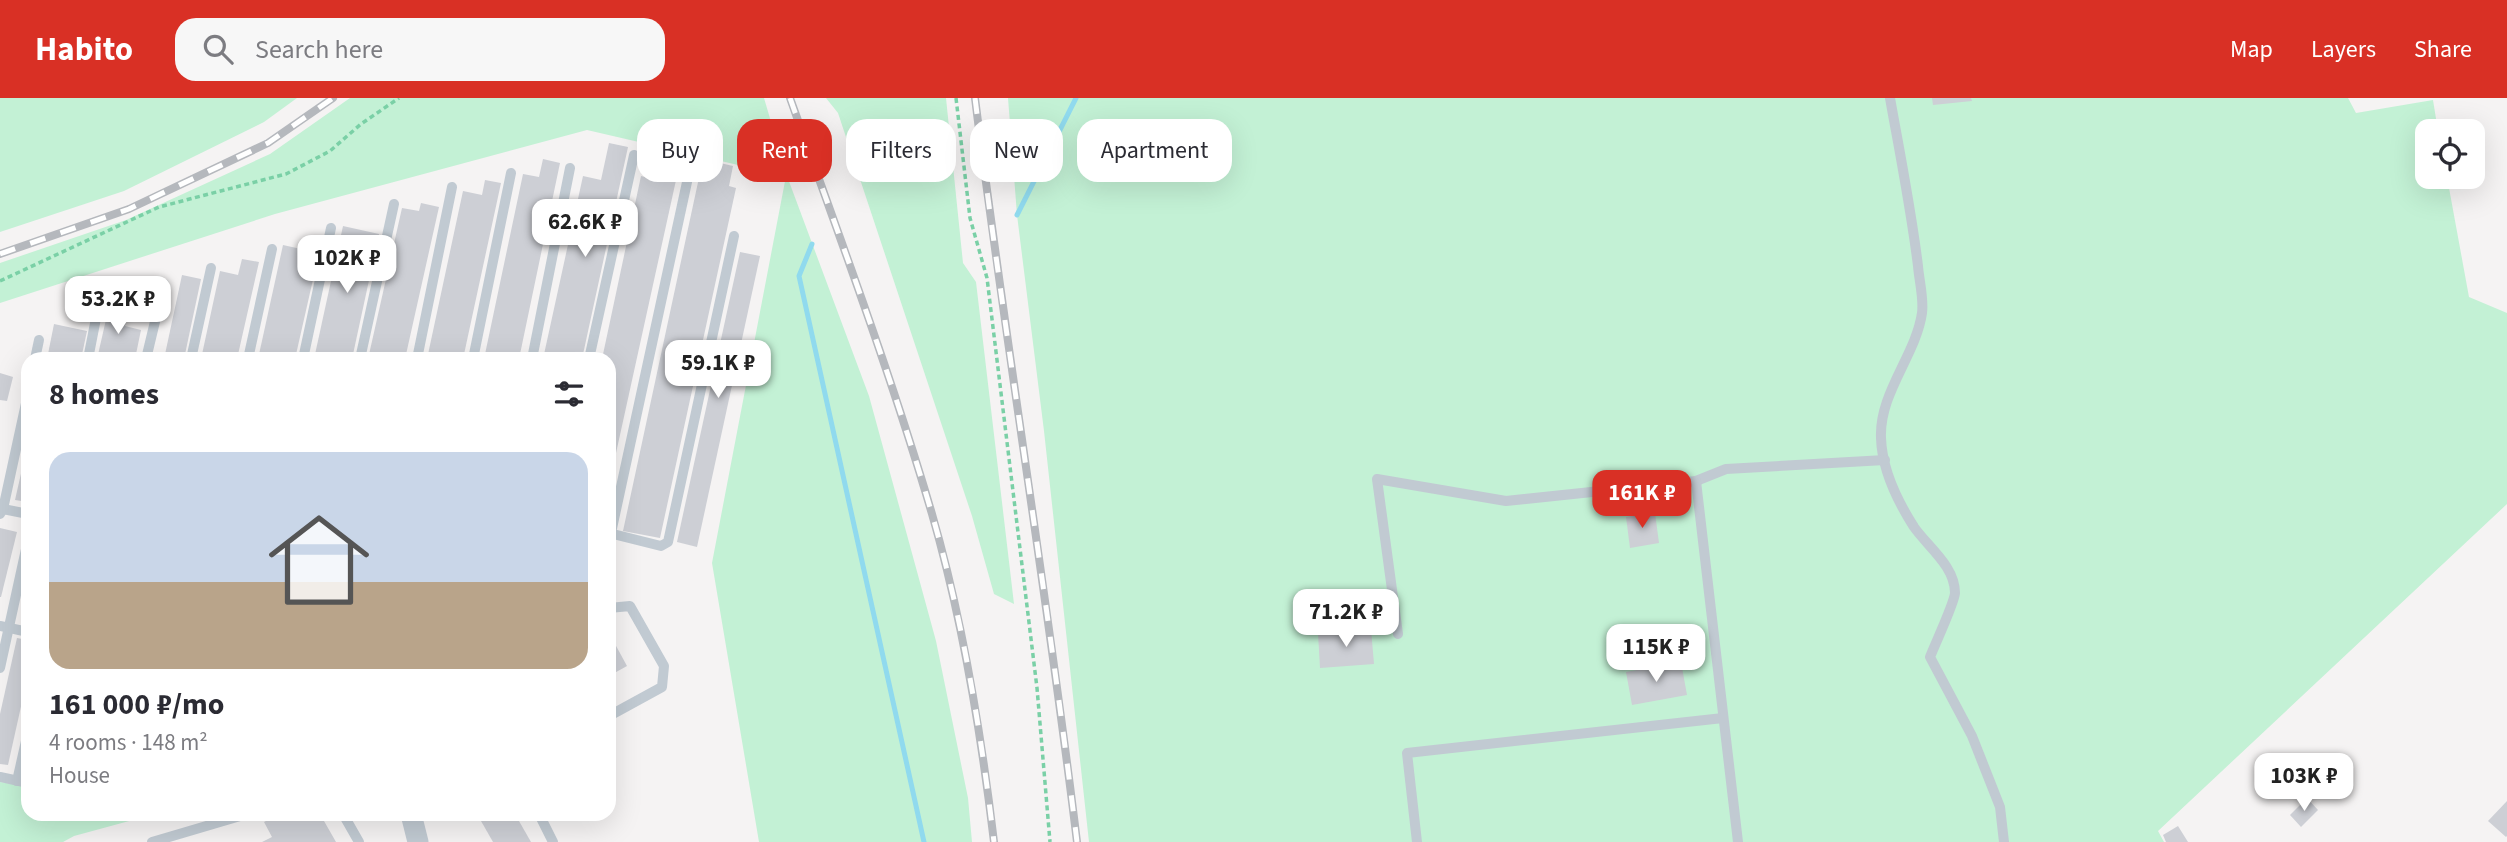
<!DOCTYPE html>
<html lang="en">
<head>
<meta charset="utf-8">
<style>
	:root { --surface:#fff; --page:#f7f7f7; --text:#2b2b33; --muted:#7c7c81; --line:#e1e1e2; --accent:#d93025 }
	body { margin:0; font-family:"Source Sans 3",sans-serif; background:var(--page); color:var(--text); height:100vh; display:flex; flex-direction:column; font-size:26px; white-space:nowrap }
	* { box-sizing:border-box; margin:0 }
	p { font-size:23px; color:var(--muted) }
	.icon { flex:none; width:38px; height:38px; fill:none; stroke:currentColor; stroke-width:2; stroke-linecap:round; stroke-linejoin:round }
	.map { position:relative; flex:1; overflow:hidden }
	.side { position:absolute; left:21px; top:254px; width:595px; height:469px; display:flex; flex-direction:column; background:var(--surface); border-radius:21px; box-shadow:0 7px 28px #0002 }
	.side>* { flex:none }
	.guide { position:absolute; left:637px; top:21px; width:665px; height:63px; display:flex; gap:14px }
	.fabs { position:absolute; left:2415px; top:21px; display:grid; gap:14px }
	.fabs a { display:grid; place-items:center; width:70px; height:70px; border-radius:14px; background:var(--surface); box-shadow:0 7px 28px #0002; font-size:35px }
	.price { position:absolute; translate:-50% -60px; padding:0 16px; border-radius:14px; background:#fff; color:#222; font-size:23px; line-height:46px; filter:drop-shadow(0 2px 4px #0008) }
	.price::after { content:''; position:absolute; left:50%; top:42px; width:21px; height:16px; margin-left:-10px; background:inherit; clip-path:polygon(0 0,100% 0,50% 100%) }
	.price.current { background:var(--accent); color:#fff }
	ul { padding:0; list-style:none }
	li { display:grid; align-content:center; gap:14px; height:371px; padding:0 28px }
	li+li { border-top:2px solid var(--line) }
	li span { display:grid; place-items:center; height:217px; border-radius:21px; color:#555 }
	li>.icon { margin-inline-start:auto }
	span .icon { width:126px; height:126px; fill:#fffc; stroke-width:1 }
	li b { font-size:30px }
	h2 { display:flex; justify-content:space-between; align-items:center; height:84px; padding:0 28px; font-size:30px }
	.pill { padding:0 24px; border-radius:21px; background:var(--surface); box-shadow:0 7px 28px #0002; font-size:24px; line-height:63px }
	.pill.current { background:var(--accent); color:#fff }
	header { display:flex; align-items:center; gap:42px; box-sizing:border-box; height:98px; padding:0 35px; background:var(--accent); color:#fff }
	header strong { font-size:33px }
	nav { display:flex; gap:38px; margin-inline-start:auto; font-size:24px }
	.search { width:490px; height:63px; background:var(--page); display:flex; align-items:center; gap:18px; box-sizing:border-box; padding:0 24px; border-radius:21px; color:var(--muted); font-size:26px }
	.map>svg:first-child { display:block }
</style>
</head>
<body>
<header>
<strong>Habito</strong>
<div class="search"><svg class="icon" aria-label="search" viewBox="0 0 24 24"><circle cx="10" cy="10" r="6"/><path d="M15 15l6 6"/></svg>Search here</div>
<nav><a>Map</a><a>Layers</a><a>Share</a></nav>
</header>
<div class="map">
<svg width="2507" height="744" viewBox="0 0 2507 744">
	<rect width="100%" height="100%" fill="#f5f3f3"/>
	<g fill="#c3f1d5">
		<polygon points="0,0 297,0 264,24 124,93 0,134"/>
		<polygon points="350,0 764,0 787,78 869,298 936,543 968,700 972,744 759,744 712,465 786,78 587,32 275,116 0,205 0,165 126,122 270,56"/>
		<polygon points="826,0 946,0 963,165 976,184 1014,506 994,496 972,418 838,15"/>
		<polygon points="1008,0 2348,0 2356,15 2433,2 2438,33 2427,33 2427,79 2447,79 2469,199 2507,215 2507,406 2158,733 2164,744 1089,744 1044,333 1017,117"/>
		<polygon points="0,684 28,688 28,716 155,716 74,738 63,744 0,744"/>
	</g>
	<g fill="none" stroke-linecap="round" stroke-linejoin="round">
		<g stroke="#90daee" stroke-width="5">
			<polyline points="1017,117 1076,0"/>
			<polyline points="812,146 799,178 924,744"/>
		</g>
	</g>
	<g fill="#cdcfd5">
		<polygon points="1932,0 1971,0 1972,3 1933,7"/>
		<polygon points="609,45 628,49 582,261 543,261 583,78 601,82"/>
		<polygon points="662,60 680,64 609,387 609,261 602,261 641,78 657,82"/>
		<polygon points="543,61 560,65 519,261 484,261 523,76 539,79"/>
		<polygon points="703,61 733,68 729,88 736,90 660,440 623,433"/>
		<polygon points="485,82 501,85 463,261 427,261 463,93 482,97"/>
		<polygon points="421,105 439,109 405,261 368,261 402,110 419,113"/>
		<polygon points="343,128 379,136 352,261 314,261"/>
		<polygon points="283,147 319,155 295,261 258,261"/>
		<polygon points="740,154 760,158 697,449 677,444"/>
		<polygon points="242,161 259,164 237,261 201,261 220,173 238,177"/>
		<polygon points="182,177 201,181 184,261 164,261"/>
		<polygon points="110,204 129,209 125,228 141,232 135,261 97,261"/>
		<polygon points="54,226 87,233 81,261 47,261"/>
		<polygon points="0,275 13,279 7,303 0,302"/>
		<polygon points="27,349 28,349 28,404 15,402"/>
		<polygon points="1655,415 1659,445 1630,450 1626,419"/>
		<polygon points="0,430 17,434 1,499 0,499"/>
		<polygon points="27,490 28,491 28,523 21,522"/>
		<polygon points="1371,531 1374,566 1320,570 1318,535"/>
		<polygon points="609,535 627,568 609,578"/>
		<polygon points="17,540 28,542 28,577 8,667 0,666 0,616"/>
		<polygon points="1681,564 1687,597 1632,607 1626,574"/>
		<polygon points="2307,700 2318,712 2301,729 2290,717"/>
		<polygon points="2507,703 2507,738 2506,739 2488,723"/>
		<polygon points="279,716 320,716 336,744 262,744 272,739 264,724"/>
		<polygon points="477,716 515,716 531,744 493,744"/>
		<polygon points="2178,728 2188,744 2166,744 2163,737"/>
	</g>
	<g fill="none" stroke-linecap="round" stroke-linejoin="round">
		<g stroke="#7ad0a6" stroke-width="3.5" stroke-dasharray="5 3.5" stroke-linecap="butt">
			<polyline points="956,0 970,120 987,180 1037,590 1050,744"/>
			<polyline points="0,183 159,109 286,76 330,53 361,26 399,0"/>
		</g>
		<g stroke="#c1cad2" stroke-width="10">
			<path d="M1890 0C1900 56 1911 111 1918 168 1919 182 1924 200 1922 215 1916 257 1879 295 1881 340 1882 371 1898 404 1914 429 1928 449 1955 468 1955 495 1954 506 1935 546 1930 559L1972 638 2000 709 2004 744"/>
			<polyline points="35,261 39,242"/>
			<polyline points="88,261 99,205"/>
			<polyline points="146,261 164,186"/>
			<polyline points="191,261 211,170"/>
			<polyline points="248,261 272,151"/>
			<polyline points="303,261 331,130"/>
			<polyline points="360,261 394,106"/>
			<polyline points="417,261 452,89"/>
			<polyline points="473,261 511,75"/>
			<polyline points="532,261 570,70"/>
			<polyline points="589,261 634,57"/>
			<polyline points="1696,383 1726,371 1885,362"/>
			<polyline points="3,411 28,416"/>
			<polyline points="0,416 3,411 28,296"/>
			<polyline points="609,435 661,448 668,444 734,138"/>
			<polyline points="611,435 692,61"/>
			<polyline points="609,510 630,508 664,568 662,589 609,618"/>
			<polyline points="0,528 28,534"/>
			<polyline points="1398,536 1377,381 1506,403 1696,383 1738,744"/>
			<polyline points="0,570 28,442"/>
			<polyline points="0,679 28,685"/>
			<polyline points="17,683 28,634"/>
			<polyline points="343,716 359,744"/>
			<polyline points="539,716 553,744"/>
			<polyline points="152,744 247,716"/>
			<polyline points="1417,744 1407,655 1723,620"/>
		</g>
		<polyline stroke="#c1cad2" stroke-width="21" points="411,716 418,744"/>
		<g stroke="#b5b8bd" stroke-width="8">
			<g id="rail">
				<path d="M790 0C839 138 891 276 932 416 963 523 981 634 994 744"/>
				<path d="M975 0C1006 248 1047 495 1077 744"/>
				<polyline points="0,156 129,111 268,45 333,0"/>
			</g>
		</g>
		<use href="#rail" stroke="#fff" stroke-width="5" stroke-dasharray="16" stroke-linecap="butt"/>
	</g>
</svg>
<div class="fabs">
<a><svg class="icon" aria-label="locate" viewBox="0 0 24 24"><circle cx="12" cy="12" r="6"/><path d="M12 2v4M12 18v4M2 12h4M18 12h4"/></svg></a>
</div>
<b class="price" style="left:585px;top:161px">62.6K ₽</b>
<b class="price" style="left:347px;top:197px">102K ₽</b>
<b class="price" style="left:118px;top:238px">53.2K ₽</b>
<b class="price" style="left:718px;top:302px">59.1K ₽</b>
<b class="price current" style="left:1642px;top:432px">161K ₽</b>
<b class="price" style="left:1346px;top:551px">71.2K ₽</b>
<b class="price" style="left:1656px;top:586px">115K ₽</b>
<b class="price" style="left:2304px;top:715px">103K ₽</b>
<div class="guide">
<a class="pill">Buy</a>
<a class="pill current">Rent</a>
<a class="pill">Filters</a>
<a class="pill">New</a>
<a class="pill">Apartment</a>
</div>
<section class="side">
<h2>8 homes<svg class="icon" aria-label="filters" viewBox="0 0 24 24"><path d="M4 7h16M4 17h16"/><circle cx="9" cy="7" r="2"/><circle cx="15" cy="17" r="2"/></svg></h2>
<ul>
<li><span style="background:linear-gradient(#c9d6e8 60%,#b9a48a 0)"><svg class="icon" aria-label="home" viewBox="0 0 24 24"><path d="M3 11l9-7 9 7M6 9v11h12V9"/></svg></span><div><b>161 000 ₽/mo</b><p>4 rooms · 148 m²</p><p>House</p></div></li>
</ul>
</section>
</div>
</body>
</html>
